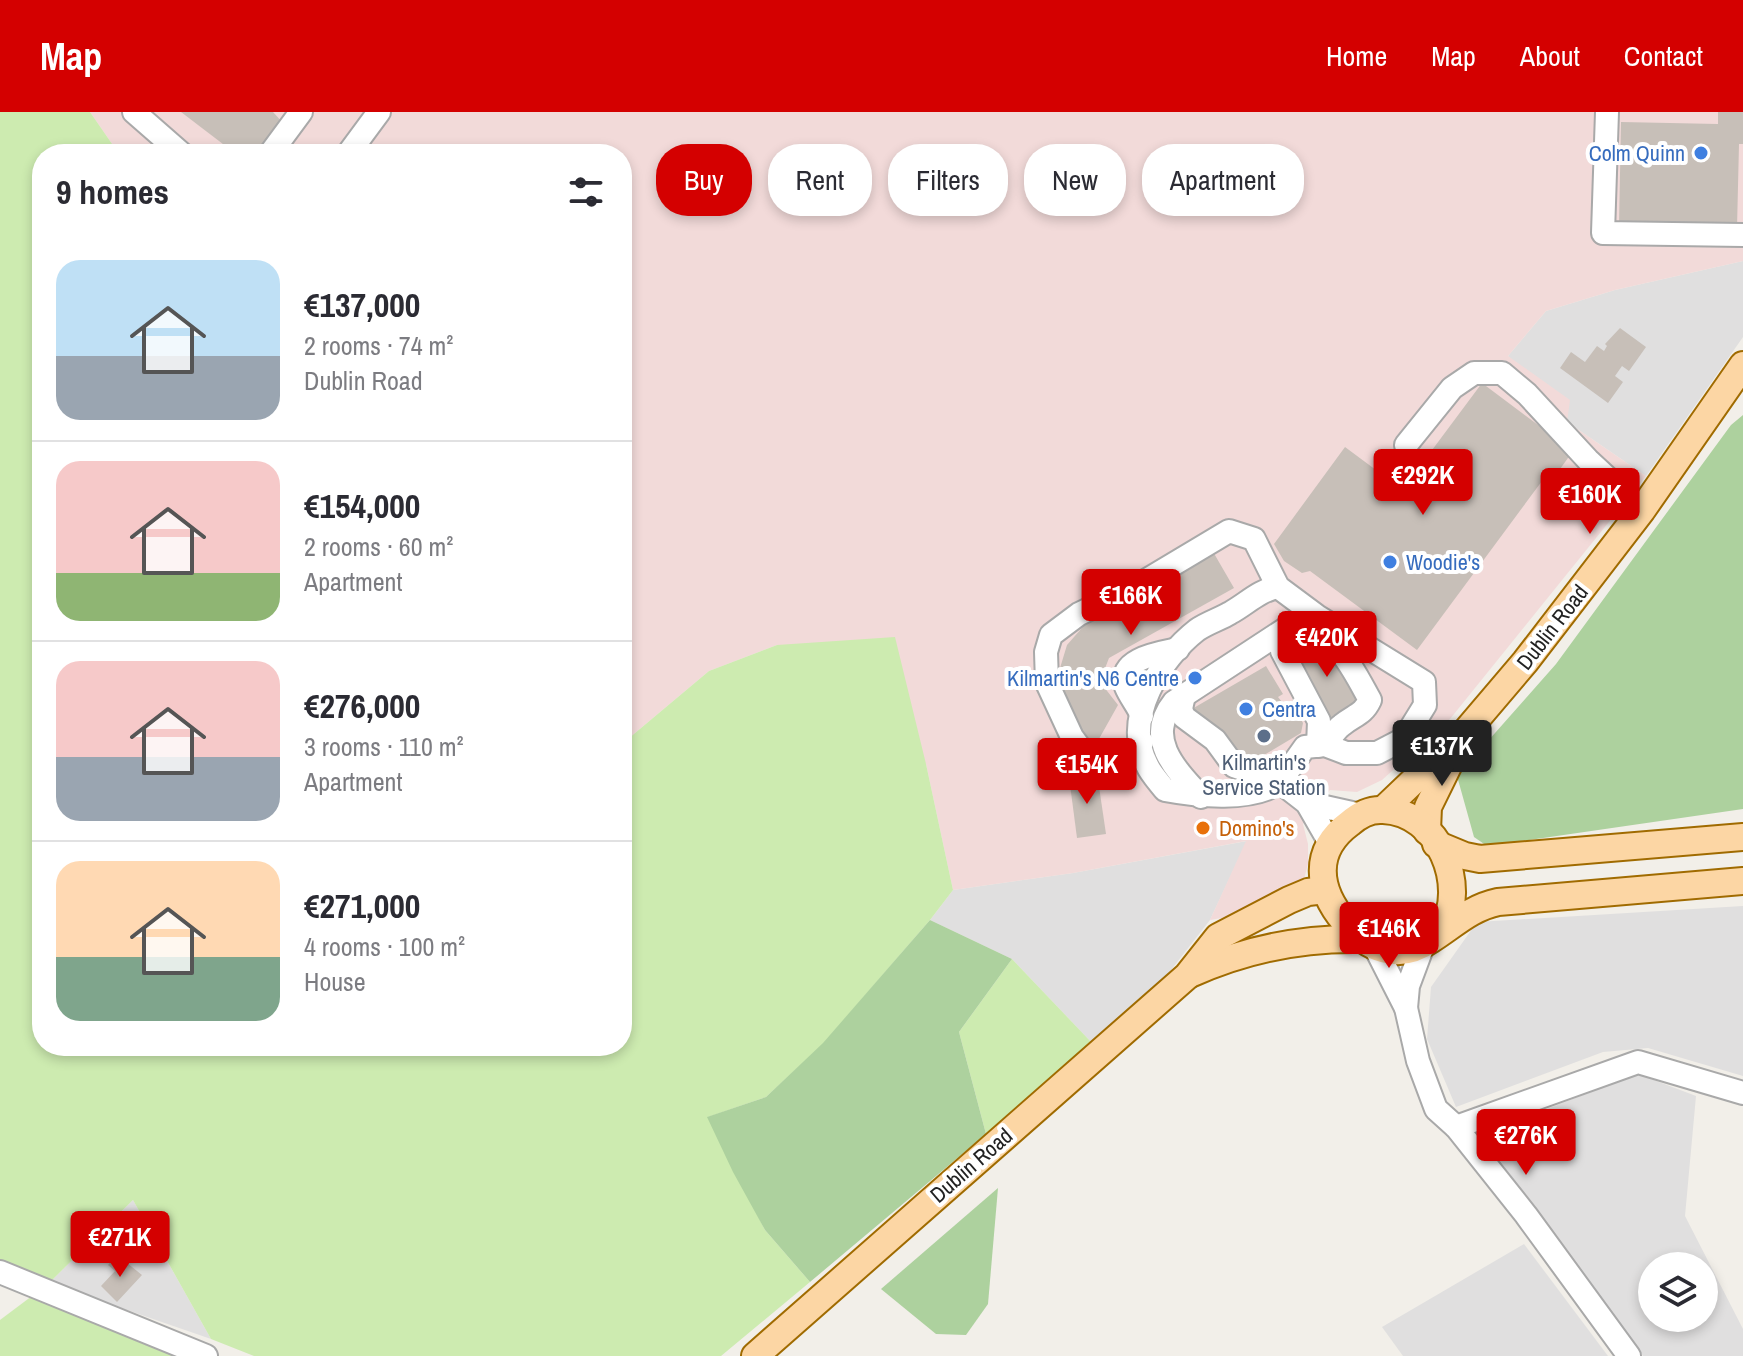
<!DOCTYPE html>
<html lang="en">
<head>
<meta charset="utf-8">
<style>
	:root { --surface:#fff; --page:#f2f2f3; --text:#2b2b33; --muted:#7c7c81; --line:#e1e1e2; --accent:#d40000 }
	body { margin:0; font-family:"Archivo Narrow",sans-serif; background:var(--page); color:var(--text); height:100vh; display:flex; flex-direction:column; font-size:30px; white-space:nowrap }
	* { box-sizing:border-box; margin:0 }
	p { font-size:26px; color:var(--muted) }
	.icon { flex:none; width:44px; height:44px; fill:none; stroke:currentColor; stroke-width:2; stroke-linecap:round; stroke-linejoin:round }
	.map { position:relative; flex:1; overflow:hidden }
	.sheet { position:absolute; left:32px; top:32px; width:600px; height:912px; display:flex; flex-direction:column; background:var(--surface); border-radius:32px; box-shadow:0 4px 12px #0003 }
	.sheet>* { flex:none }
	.top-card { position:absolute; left:656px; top:32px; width:760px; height:72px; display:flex; gap:16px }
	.tools { position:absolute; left:1638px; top:1140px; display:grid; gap:16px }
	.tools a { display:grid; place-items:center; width:80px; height:80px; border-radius:50%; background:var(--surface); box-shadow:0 4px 12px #0003; font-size:40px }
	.price { position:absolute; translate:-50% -68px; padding:0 18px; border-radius:8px; background:var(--accent); color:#fff; font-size:26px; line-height:52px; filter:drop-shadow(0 2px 4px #0008) }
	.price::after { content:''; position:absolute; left:50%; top:48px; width:24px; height:18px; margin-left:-12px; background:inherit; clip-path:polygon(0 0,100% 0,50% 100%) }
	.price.selected { background:#222; color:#fff }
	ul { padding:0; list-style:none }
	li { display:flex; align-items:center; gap:24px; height:200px; padding:0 24px }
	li+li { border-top:2px solid var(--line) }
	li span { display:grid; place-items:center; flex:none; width:224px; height:160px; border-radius:24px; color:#555 }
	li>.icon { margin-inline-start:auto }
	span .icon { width:96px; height:96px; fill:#fffc; stroke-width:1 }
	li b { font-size:34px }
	h2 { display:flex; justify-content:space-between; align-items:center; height:96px; padding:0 24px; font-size:34px }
	.chip { padding:0 28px; border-radius:32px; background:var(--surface); box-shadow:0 4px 12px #0003; font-size:28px; line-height:72px }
	.chip.selected { background:var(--accent); color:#fff }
	header { display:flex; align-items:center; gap:48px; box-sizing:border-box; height:112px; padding:0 40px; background:var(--accent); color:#fff }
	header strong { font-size:38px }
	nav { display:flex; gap:44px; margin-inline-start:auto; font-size:28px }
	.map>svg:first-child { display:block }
</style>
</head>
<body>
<header>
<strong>Map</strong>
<nav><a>Home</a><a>Map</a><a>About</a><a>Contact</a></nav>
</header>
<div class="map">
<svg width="1743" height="1244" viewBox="0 0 1743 1244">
	<rect width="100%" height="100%" fill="#f2efe9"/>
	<g fill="#e0dfdf" fill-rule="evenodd">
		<polygon points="1743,149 1743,225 1646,364 1567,310 1508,244 1546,199 1615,178"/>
		<polygon points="1247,729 1210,808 1156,877 1093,932 1012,847 930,808 953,778 1073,761"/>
		<polygon points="1743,794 1743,964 1648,936 1603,940 1456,995 1427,927 1431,875 1477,810"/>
		<path d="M1638 962 1696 984 1685 1104 1743 1217V1244H1643L1479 1023ZM1652 1154H1704V1206H1652Z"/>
		<polygon points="133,1088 211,1227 49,1171"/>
		<polygon points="1524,1132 1608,1244 1403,1244 1382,1215"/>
	</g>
	<polygon fill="#f2dad9" points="90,0 1743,0 1743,149 1615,178 1546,199 1508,244 1570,288 1567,310 1646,364 1450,607 1382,668 1357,680 1330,678 1303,712 1308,732 1308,752 1302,775 1244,802 1210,808 1246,729 1073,761 953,778 926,652 777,533 709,559 622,632 622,42 119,42"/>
	<g fill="#cdebb0">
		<polygon points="0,0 90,0 119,42 42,42 42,934 622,934 622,632 709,559 777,533 895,525 926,652 953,778 930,808 823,932 766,985 708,1005 765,1118 810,1170 721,1244 254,1244 211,1227 133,1088 49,1171 0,1151"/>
		<polygon points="1012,847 1093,932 986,1022 959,920"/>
		<polygon points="32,1184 181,1244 0,1244 0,1208"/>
	</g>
	<g fill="#add19e">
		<polygon points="1743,303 1743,697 1487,734 1474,725 1457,664 1556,552 1731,313"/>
		<polygon points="930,808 1012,847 959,920 986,1022 810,1170 765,1118 733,1060 707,1005 766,985 823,931"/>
		<polygon points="998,1076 988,1192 966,1223 936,1222 881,1177"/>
	</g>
	<g fill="#c7bfb8">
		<polygon points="181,0 273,0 283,11 262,36 246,42 236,42"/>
		<polygon points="1718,0 1743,0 1743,32 1739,32 1737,116 1619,114 1621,10 1718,12"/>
		<polygon points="1620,216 1646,235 1629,259 1622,254 1615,264 1623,270 1608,291 1560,256 1571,240 1585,250 1597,234 1604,239 1607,234 1605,232"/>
		<polygon points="1482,271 1573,339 1550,371 1542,369 1417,538 1310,459 1302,461 1284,449 1274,432 1345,335 1415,387 1422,378 1409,369"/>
		<polygon points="1212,438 1234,476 1109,546 1104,559 1104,575 1118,593 1095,634 1079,622 1057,566 1067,533 1088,509"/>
		<polygon points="1323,524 1362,590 1330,609 1291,538 1301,532 1307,540 1316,534 1314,530"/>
		<polygon points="1266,554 1283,582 1278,585 1282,590 1291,591 1303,611 1301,621 1244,655 1185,601"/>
		<polygon points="1097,661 1106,722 1077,726 1069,665"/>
		<polygon points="117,1143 142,1163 117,1190 101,1174 115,1159 108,1153"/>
	</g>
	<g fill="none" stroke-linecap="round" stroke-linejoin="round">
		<g stroke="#a9a9a9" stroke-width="26">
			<g id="minor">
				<polyline points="134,0 182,42"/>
				<polyline points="1607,0 1603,121 1743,123"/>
				<polyline points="270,42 301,0"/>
				<polyline points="348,42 379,0"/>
				<polyline points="1406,333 1452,276 1474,261 1502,261 1527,282 1588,348 1642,398"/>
				<path d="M1278 475C1258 479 1248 491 1230 501 1220 507 1207 511 1197 518 1161 546 1122 606 1147 653 1151 662 1159 670 1165 678 1197 684 1252 690 1280 670L1307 691 1330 731"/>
				<path d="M1142 604C1138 594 1130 585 1126 575 1116 547 1159 541 1178 537"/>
				<polyline points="1142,630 1131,645 1109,652 1086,644 1072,625 1047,571 1046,540 1051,523 1079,502 1137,474 1229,419 1254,427 1278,475 1317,504 1424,570 1425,593 1404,627 1377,641 1346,641 1325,633 1305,635 1280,670 1234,654 1215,628 1184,605 1181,597 1184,583"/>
				<path d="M1318 634 1319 609 1282 539C1286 530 1292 526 1301 522 1332 510 1357 565 1370 588 1363 603 1354 603 1342 613 1335 618 1330 627 1325 633"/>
				<path d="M1201 685C1174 656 1145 626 1174 590L1293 512"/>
				<polyline points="1307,691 1361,703"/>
				<polyline points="1376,837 1406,896 1418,949 1436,997 1456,1015 1526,1103 1629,1244"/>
				<polyline points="1406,896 1408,874 1424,831"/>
				<polyline points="1456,1015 1638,950 1743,981"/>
				<polyline points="0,1160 206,1244"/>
			</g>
		</g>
		<g stroke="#a06b00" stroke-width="30">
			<g id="major">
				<polyline points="1383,698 1468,617 1525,550 1642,398 1743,253"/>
				<polyline points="1427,719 1428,695 1454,642"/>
				<polyline points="1436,732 1465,744 1480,747 1743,725"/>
				<path d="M1442 818C1469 774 1439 700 1383 698 1370 697 1359 703 1350 711 1312 739 1317 777 1345 810 1367 837 1399 850 1430 828 1454 813 1470 796 1498 790L1743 769"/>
				<path d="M1190 862C1243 838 1302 826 1360 827"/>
				<polyline points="755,1244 1187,864 1218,825 1289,788 1308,780 1325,778"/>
			</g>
		</g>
		<use href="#minor" stroke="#fff" stroke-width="22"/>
		<use href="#major" stroke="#fcd6a4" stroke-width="26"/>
	</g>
	<g fill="#3f7fe0" stroke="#fff" stroke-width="3">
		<circle cx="1701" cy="41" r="8"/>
		<circle cx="1390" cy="450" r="8"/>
		<circle cx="1195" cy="566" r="8"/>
		<circle cx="1246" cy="597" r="8"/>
	</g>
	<circle fill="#5c6f8a" stroke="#fff" stroke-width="3" cx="1264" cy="624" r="8"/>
	<circle fill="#e8710a" stroke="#fff" stroke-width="3" cx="1203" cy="716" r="8"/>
	<g text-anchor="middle" stroke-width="8" stroke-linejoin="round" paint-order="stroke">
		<g font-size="22" fill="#366cbe" stroke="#fff" text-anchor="end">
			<text x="1685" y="49">Colm Quinn</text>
			<text x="1406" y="458" text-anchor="start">Woodie's</text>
			<text x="1179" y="574">Kilmartin's N6 Centre</text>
			<text x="1262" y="605" text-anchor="start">Centra</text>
		</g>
		<g font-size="22" fill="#222" stroke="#fff">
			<text transform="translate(1552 515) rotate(-52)" y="8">Dublin Road</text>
			<text transform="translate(971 1053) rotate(-41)" y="8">Dublin Road</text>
		</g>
		<g font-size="22" fill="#4e5e75" stroke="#fff">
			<text x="1264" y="658">Kilmartin's<tspan x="1264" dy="25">Service Station</tspan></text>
		</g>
		<g font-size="22" fill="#c56008" stroke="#fff" text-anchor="start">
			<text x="1219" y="724">Domino's</text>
		</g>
	</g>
</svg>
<div class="tools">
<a><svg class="icon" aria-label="layers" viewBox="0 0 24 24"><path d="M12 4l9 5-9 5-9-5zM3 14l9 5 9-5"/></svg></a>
</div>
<b class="price" style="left:1423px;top:405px">€292K</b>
<b class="price" style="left:1590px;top:424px">€160K</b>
<b class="price" style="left:1131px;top:525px">€166K</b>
<b class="price" style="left:1327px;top:567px">€420K</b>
<b class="price selected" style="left:1442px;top:676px">€137K</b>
<b class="price" style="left:1087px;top:694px">€154K</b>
<b class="price" style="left:1389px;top:858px">€146K</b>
<b class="price" style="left:1526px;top:1065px">€276K</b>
<b class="price" style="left:120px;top:1167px">€271K</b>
<div class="top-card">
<a class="chip selected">Buy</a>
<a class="chip">Rent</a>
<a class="chip">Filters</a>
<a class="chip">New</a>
<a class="chip">Apartment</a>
</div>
<section class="sheet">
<h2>9 homes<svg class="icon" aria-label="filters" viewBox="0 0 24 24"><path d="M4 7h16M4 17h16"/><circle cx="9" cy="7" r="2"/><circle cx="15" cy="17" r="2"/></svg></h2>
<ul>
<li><span style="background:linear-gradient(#bfe0f5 60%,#9aa5b1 0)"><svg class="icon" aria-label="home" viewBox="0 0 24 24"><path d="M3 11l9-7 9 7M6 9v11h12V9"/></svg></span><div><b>€137,000</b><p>2 rooms · 74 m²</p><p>Dublin Road</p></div></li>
<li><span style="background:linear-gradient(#f6c9c9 70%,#8fb573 0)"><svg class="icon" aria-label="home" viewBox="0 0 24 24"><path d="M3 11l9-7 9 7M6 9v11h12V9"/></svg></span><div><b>€154,000</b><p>2 rooms · 60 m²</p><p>Apartment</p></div></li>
<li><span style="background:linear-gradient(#f6c9c9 60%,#9aa5b1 0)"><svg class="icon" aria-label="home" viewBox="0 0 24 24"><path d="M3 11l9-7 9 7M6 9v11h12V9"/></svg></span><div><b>€276,000</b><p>3 rooms · 110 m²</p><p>Apartment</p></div></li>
<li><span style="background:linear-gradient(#ffd9b3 60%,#7fa58c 0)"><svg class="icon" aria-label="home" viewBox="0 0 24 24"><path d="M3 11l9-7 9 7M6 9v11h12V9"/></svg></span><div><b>€271,000</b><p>4 rooms · 100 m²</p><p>House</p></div></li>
</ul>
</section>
</div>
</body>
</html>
